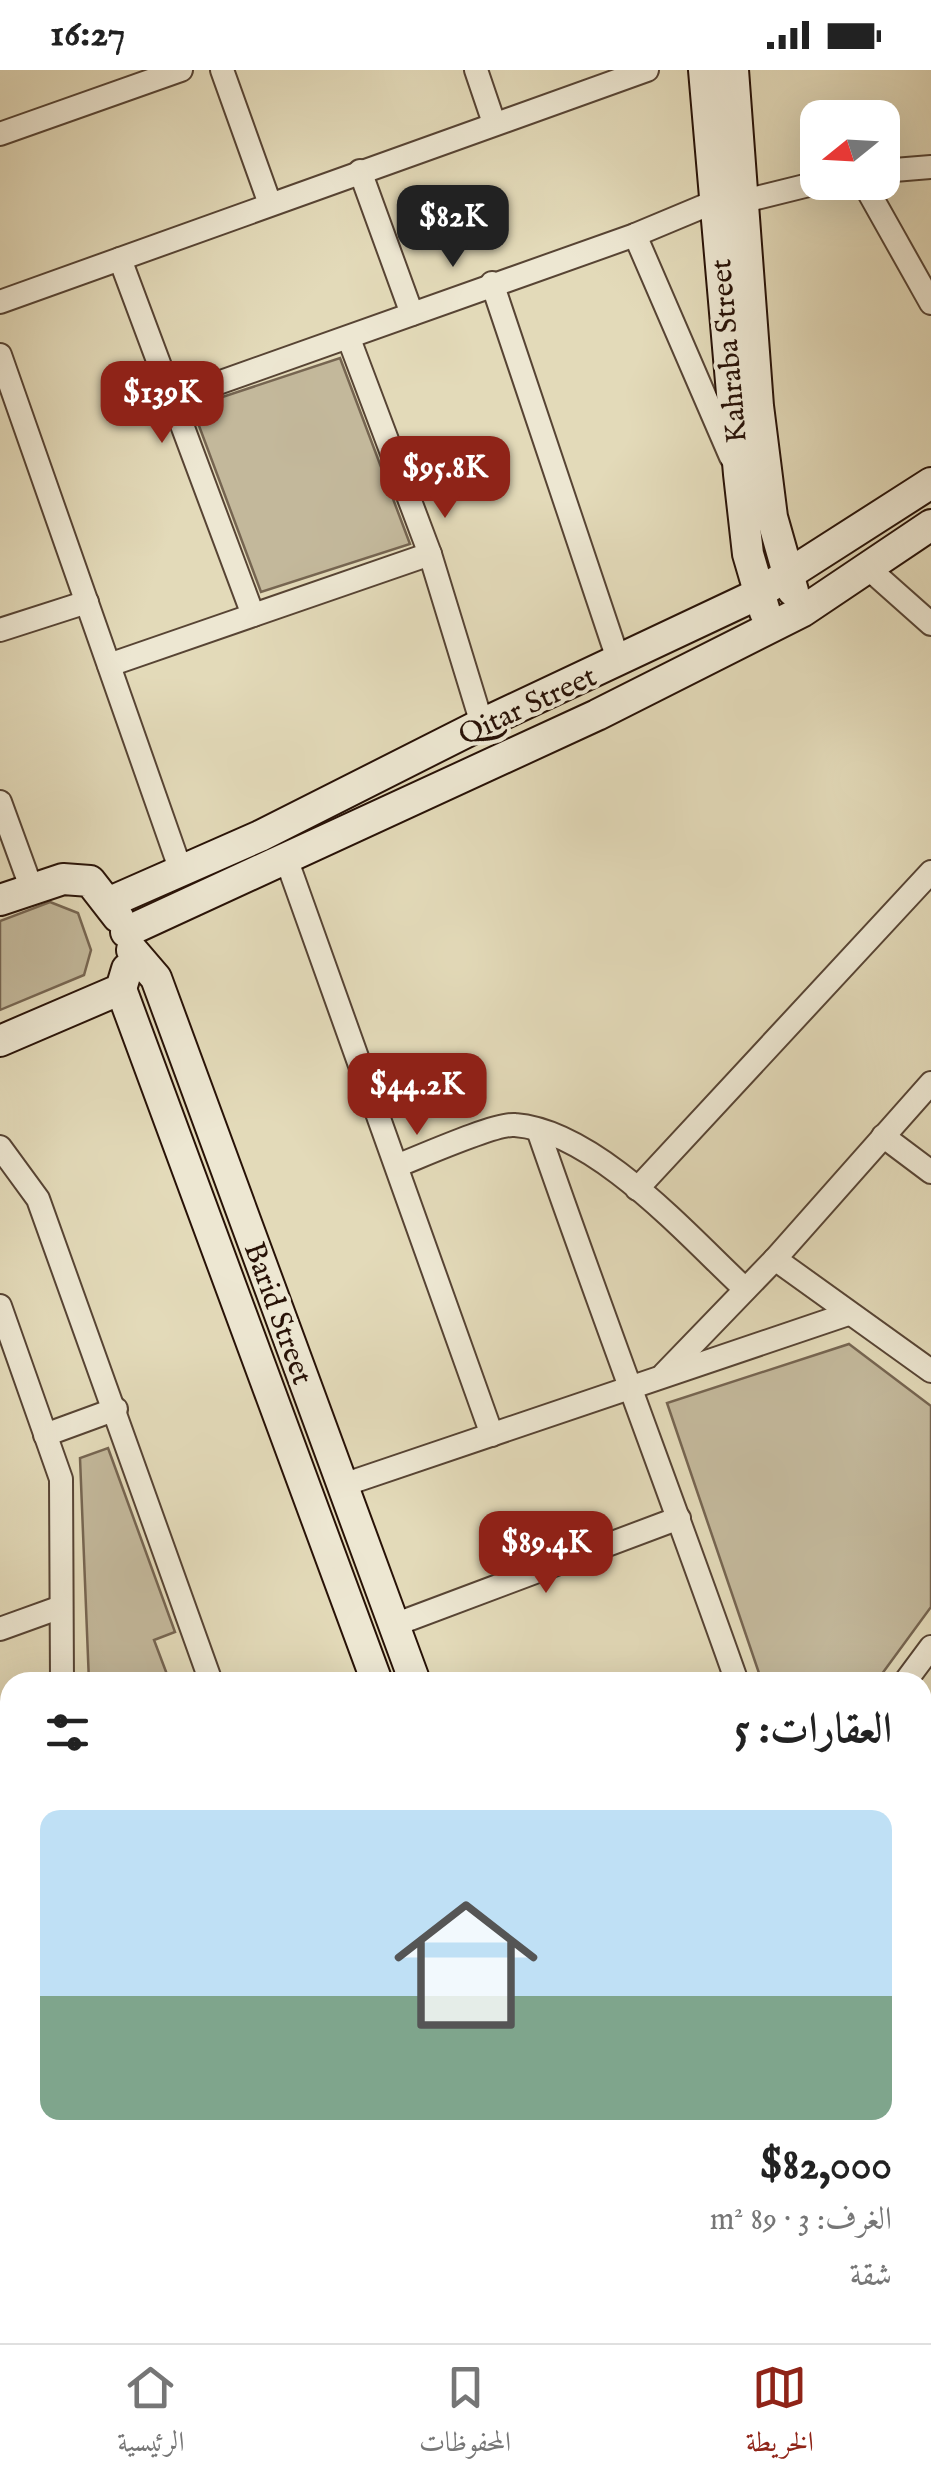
<!DOCTYPE html>
<html lang="ar">
<head>
<meta charset="utf-8">
<style>
	:root { --surface:#fff; --page:#f6f6f6; --text:#222; --muted:#767676; --line:#e0e0e0; --accent:#8f2418 }
	body { margin:0; font-family:"IM FELL English",Amiri,serif; background:var(--page); color:var(--text); direction:rtl; height:100vh; display:flex; flex-direction:column; font-size:38px; white-space:nowrap }
	* { box-sizing:border-box; margin:0 }
	p { font-size:32px; color:var(--muted) }
	.icon { flex:none; width:55px; height:55px; fill:none; stroke:currentColor; stroke-width:2; stroke-linecap:round; stroke-linejoin:round }
	.map { position:relative; flex:1; overflow:hidden; direction:ltr }
	.side { position:absolute; left:0px; top:1602px; width:932px; height:672px; display:flex; flex-direction:column; background:var(--surface); border-radius:30px 30px 0 0; box-shadow:0 10px 40px #0002; direction:rtl }
	.side>* { flex:none }
	.needle { width:65px; rotate:252deg }
	.tools { position:absolute; left:800px; top:30px; display:grid; gap:20px }
	.tools a { display:grid; place-items:center; width:100px; height:100px; border-radius:20px; background:var(--surface); box-shadow:0 10px 40px #0002; font-size:50px }
	.price { position:absolute; translate:-50% -85px; padding:0 22px; border-radius:20px; background:var(--accent); color:#fff; font-size:32px; line-height:65px; filter:drop-shadow(0 2px 5px #0008) }
	.price::after { content:''; position:absolute; left:50%; top:60px; width:30px; height:22px; margin-left:-15px; background:inherit; clip-path:polygon(0 0,100% 0,50% 100%) }
	.price.active { background:#222; color:#fff }
	ul { padding:0; list-style:none }
	li { display:grid; align-content:center; gap:20px; height:530px; padding:0 40px }
	li span { display:grid; place-items:center; height:310px; border-radius:20px; color:#555 }
	li>.icon { margin-inline-start:auto }
	span .icon { width:180px; height:180px; fill:#fffc; stroke-width:1 }
	li b { font-size:42px }
	h2 { display:flex; justify-content:space-between; align-items:center; height:120px; padding:0 40px; font-size:42px }
	.status { display:flex; justify-content:space-between; align-items:center; height:70px; padding:0 50px; background:var(--surface); direction:ltr }
	.status svg { height:28px; fill:currentColor }
	.tab-bar { display:flex; justify-content:space-around; align-items:center; height:140px; border-top:2px solid var(--line); background:var(--surface); font-size:28px; color:var(--muted) }
	.tab-bar a { display:grid; justify-items:center; gap:5px }
	.tab-bar .active { color:var(--accent) }
	.map>svg:first-child { display:block }
</style>
</head>
<body>
<div class="status"><b>16:27</b><svg viewBox="0 0 49 12"><path d="M0 12V9h3v3zM5 12V6h3v6zM10 12V3h3v9zM15 12V0h3v12zM26 1h20v11H26zM47 4h2v5h-2z"/></svg></div>
<div class="map">
<svg width="931" height="2273" viewBox="0 0 931 2273">
	<rect width="100%" height="100%" fill="#e3dab9"/>
	<filter id="stains"><feTurbulence type="fractalNoise" baseFrequency=".002" numOctaves="4"/><feColorMatrix values="0 0 0 0 .2 0 0 0 0 .09 0 0 0 0 .02 0 0 0 .5 -.17"/></filter>
	<radialGradient id="worn" r=".72"><stop offset=".6" stop-color="#630" stop-opacity="0"/><stop offset="1" stop-color="#630" stop-opacity=".3"/></radialGradient>
	<g fill="#c3b89b" stroke="#766551" stroke-width="2.5">
		<polygon points="340,288 410,474 261,522 192,337"/>
		<polygon points="50,832 78,843 91,880 84,905 0,940 0,851"/>
		<polygon points="849,1274 931,1336 931,1537 876,1612 762,1612 667,1333"/>
		<polygon points="108,1378 175,1562 154,1570 168,1607 152,1612 89,1612 80,1388"/>
	</g>
	<g fill="none" stroke-linecap="round" stroke-linejoin="round">
		<g stroke="#574434" stroke-width="26">
			<g id="minor">
				<polyline points="222,0 270,134"/>
				<polyline points="476,0 494,53"/>
				<polyline points="0,64 181,0"/>
				<polyline points="360,101 412,244"/>
				<polyline points="882,101 931,97"/>
				<polyline points="863,112 931,233"/>
				<polyline points="635,165 731,387"/>
				<polyline points="120,189 253,545"/>
				<polyline points="492,213 619,592"/>
				<polyline points="0,232 647,0"/>
				<polyline points="349,269 430,484 482,654"/>
				<polyline points="0,285 181,801"/>
				<polyline points="173,329 635,165 714,132 744,131 821,112"/>
				<polyline points="868,498 931,554"/>
				<polyline points="0,560 87,532"/>
				<polyline points="109,595 430,484"/>
				<polyline points="0,732 31,817"/>
				<polyline points="287,791 492,1365"/>
				<path d="M538 1060C602 1245 672 1428 737 1612"/>
				<polyline points="883,1066 931,1102"/>
				<polyline points="0,1077 38,1129 211,1612"/>
				<path d="M399 1095C422 1086 496 1053 515 1055 596 1061 688 1166 745 1219"/>
				<polyline points="637,1119 931,802"/>
				<polyline points="775,1189 931,1301"/>
				<polyline points="0,1236 61,1409 62,1612"/>
				<polyline points="664,1304 775,1189 931,1013"/>
				<polyline points="45,1365 116,1339"/>
				<polyline points="343,1415 848,1244"/>
				<polyline points="394,1555 679,1448"/>
				<polyline points="0,1559 61,1537"/>
				<polyline points="905,1612 931,1577"/>
				<polyline points="922,1862 931,1850"/>
				<polyline points="0,1865 10,1862"/>
				<polyline points="0,2020 10,2049"/>
				<polyline points="922,2141 931,2129"/>
				<polyline points="86,2265 88,2273"/>
				<polyline points="263,2265 266,2273"/>
				<polyline points="448,2265 452,2273"/>
				<polyline points="828,2265 839,2273"/>
				<polyline points="309,2273 329,2265"/>
				<polyline points="783,2273 812,2265"/>
			</g>
		</g>
		<g stroke="#281207" stroke-width="34">
			<g id="secondary">
				<polyline points="704,0 739,404 748,484 765,542"/>
				<polyline points="733,0 758,336 772,447 793,521"/>
				<polyline points="0,830 63,809 90,811 118,847"/>
				<polyline points="110,832 260,766 482,654 756,525 931,413"/>
				<polyline points="126,862 597,645 803,541 931,455"/>
				<polyline points="132,880 156,908 415,1612"/>
				<polyline points="121,919 377,1612"/>
				<polyline points="0,971 121,919 127,899"/>
				<polyline points="619,2265 622,2273"/>
				<polyline points="655,2265 658,2273"/>
			</g>
		</g>
		<use href="#minor" stroke="#ede7d2" stroke-width="22"/>
		<use href="#secondary" stroke="#ede7d2" stroke-width="30"/>
	</g>
	<g text-anchor="middle" stroke-width="8" stroke-linejoin="round" paint-order="stroke">
		<g font-size="30" fill="#281207" stroke="#ede7d2">
			<text transform="translate(728 281) rotate(-95)" y="10">Kahraba Street</text>
			<text transform="translate(527 635) rotate(-25)" y="10">Qitar Street</text>
			<text transform="translate(279 1243) rotate(70)" y="10">Barid Street</text>
		</g>
	</g>
	<rect width="100%" height="100%" filter="url(#stains)"/>
	<rect width="100%" height="100%" fill="url(#worn)"/>
</svg>
<div class="tools">
<a><svg class="needle" viewBox="-14 -14 28 28"><path d="M0-13l5 13h-10z" fill="#e53935"/><path d="M0 13l5-13h-10z" fill="#767676"/></svg></a>
</div>
<b class="price active" style="left:453px;top:200px">$82K</b>
<b class="price" style="left:162px;top:376px">$139K</b>
<b class="price" style="left:445px;top:451px">$95.8K</b>
<b class="price" style="left:417px;top:1068px">$44.2K</b>
<b class="price" style="left:546px;top:1526px">$89.4K</b>
<section class="side">
<h2>العقارات: 5<svg class="icon" aria-label="filters" viewBox="0 0 24 24"><path d="M4 7h16M4 17h16"/><circle cx="9" cy="7" r="2"/><circle cx="15" cy="17" r="2"/></svg></h2>
<ul>
<li><span style="background:linear-gradient(#bfe0f5 60%,#7fa58c 0)"><svg class="icon" aria-label="home" viewBox="0 0 24 24"><path d="M3 11l9-7 9 7M6 9v11h12V9"/></svg></span><div><b>$82,000</b><p>الغرف: 3 · 89 m²</p><p>شقة</p></div></li>
</ul>
</section>
</div>
<nav class="tab-bar">
<a class="active"><svg class="icon" aria-label="map" viewBox="0 0 24 24"><path d="M3 6l6-2 6 2 6-2v14l-6 2-6-2-6 2zM9 4v14M15 6v14"/></svg>الخريطة</a>
<a><svg class="icon" aria-label="saved" viewBox="0 0 24 24"><path d="M7 4h10v16l-5-4-5 4z"/></svg>المحفوظات</a>
<a><svg class="icon" aria-label="home" viewBox="0 0 24 24"><path d="M3 11l9-7 9 7M6 9v11h12V9"/></svg>الرئيسية</a>
</nav>
</body>
</html>
